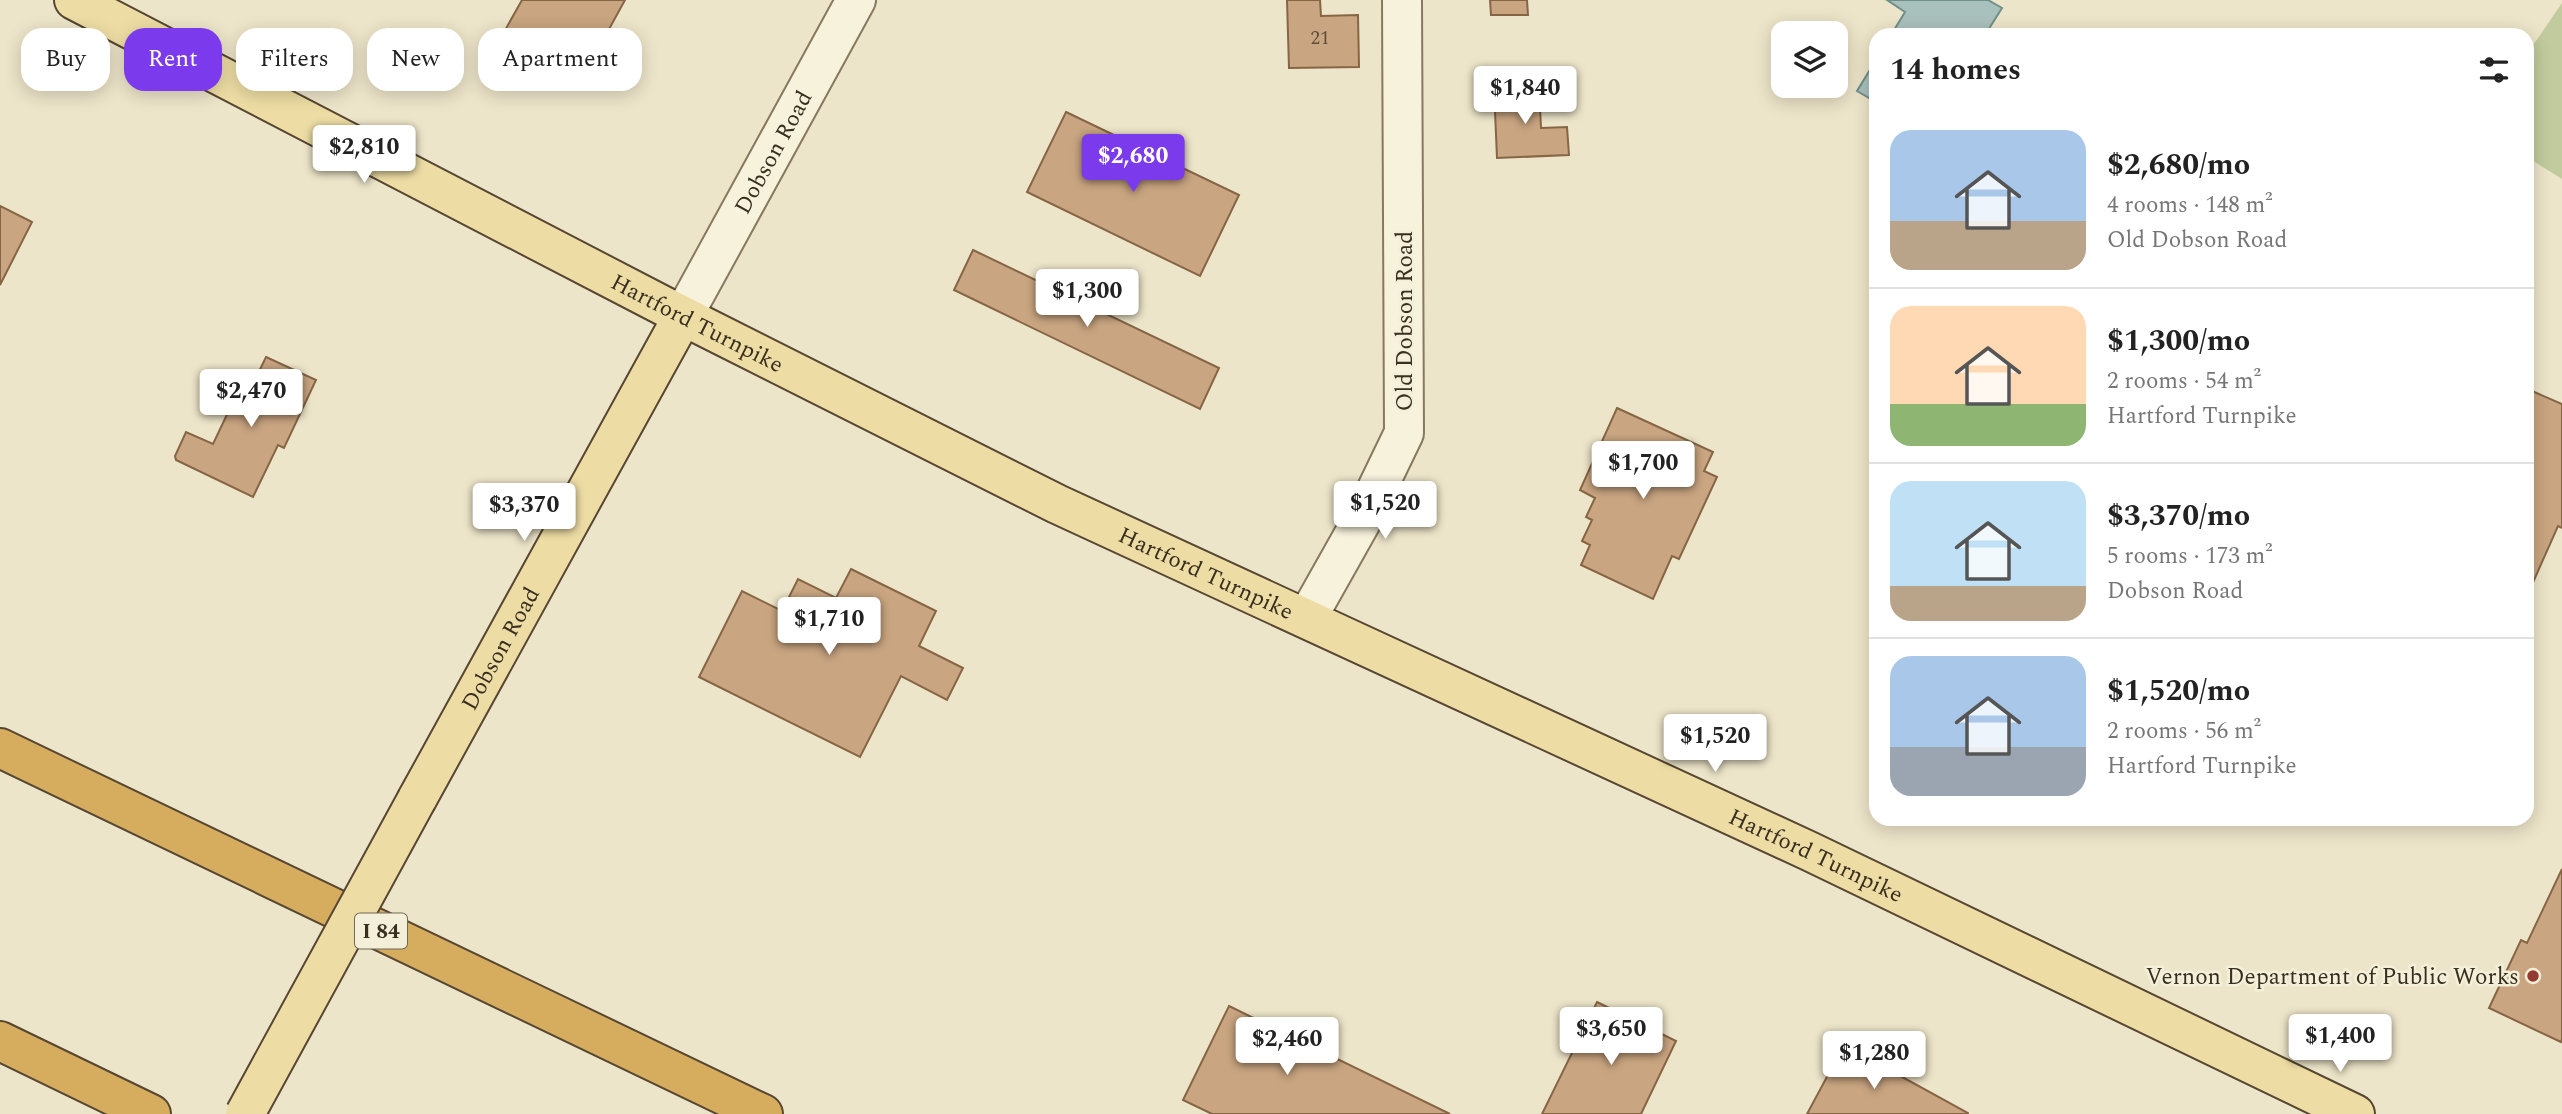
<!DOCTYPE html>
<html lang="en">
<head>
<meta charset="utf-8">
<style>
	:root { --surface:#fff; --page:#f2f2f2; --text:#222; --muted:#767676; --line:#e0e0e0; --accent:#7c3aed }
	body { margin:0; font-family:Spectral,serif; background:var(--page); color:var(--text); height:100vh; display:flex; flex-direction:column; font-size:26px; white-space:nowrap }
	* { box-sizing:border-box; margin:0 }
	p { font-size:23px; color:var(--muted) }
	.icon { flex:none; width:38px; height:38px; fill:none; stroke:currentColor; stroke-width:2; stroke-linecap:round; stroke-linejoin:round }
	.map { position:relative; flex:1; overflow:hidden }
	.side { position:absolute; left:1869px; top:28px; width:665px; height:798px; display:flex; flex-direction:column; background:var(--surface); border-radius:21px; box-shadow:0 4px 18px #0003 }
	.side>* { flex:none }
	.guide { position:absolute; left:21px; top:28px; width:665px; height:63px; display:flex; gap:14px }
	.buttons { position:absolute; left:1771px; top:21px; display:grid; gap:14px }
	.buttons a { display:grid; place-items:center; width:77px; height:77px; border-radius:14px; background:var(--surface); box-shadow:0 4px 18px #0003; font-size:35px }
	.price { position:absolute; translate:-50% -60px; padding:0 16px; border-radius:7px; background:#fff; color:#222; font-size:23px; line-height:46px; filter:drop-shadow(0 2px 4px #0008) }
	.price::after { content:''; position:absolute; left:50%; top:42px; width:21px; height:16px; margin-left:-10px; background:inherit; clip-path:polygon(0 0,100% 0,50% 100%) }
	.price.selected { background:var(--accent); color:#fff }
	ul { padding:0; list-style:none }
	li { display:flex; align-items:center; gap:21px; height:175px; padding:0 21px }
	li+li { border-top:2px solid var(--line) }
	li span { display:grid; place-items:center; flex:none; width:196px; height:140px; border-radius:21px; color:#555 }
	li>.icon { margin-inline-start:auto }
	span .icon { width:84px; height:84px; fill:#fffc; stroke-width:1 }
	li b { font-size:30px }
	h2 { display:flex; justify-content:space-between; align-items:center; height:84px; padding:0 21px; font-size:30px }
	.chip { padding:0 24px; border-radius:21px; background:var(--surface); box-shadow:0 4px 18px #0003; font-size:24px; line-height:63px }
	.chip.selected { background:var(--accent); color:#fff }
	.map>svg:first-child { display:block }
</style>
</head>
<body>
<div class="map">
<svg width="2562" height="1114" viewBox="0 0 2562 1114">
	<rect width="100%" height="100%" fill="#ede5c9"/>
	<polygon fill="#c1cb9d" points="2562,3 2562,179 2527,157 2527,54"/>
	<g fill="#a9c1bc" stroke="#708f8a" stroke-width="2">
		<polygon points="1887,0 1988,0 2002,8 1985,35 1891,35 1905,12"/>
		<polygon points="1876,60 1876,102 1857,91"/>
	</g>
	<g fill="#c9a581" stroke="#866545" stroke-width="2">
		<polygon points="522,0 625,0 584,75 504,32"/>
		<polygon points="1287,0 1320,0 1321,16 1358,15 1359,67 1289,68"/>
		<polygon points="1490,0 1527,0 1528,15 1491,15"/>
		<polygon points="1539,86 1541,128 1567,127 1569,155 1497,158 1494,88"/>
		<polygon points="1066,112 1239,195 1200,276 1027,192"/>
		<polygon points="0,206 32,222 0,285"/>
		<polygon points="973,250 1219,368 1200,409 954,290"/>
		<polygon points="266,357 316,380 284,448 278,445 253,497 176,460 175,456 186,432 213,444 243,381 252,386"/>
		<polygon points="2532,391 2562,404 2562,528 2558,526 2527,596 2527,402"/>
		<polygon points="1617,408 1713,452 1704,471 1717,477 1679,559 1672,556 1653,599 1581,565 1590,545 1582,541 1592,520 1586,517 1595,498 1580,490"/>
		<polygon points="851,569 936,611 919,646 963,668 947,700 901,676 860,757 699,677 742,591 782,611 798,579 836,598"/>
		<polygon points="2562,869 2562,1039 2561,1042 2489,1008 2521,940 2527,943"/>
		<polygon points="1597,1002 1676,1041 1641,1114 1542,1114"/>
		<polygon points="1229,1006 1450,1114 1212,1114 1183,1100"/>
		<polygon points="1844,1045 1968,1113 1968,1114 1807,1114"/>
	</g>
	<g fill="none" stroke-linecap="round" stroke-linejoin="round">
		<g stroke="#88785e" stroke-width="42">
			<g id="minor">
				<path id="s1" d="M683 316 856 0"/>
				<polyline points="1307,618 1361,522 1404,433 1402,0"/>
			</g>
		</g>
		<g stroke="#564632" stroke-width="42">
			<g id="major">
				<path id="s2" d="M74 0 683 316 1057 504 1809 851 2355 1114"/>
				<path id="s3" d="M417 799 683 316"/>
			</g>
		</g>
		<g stroke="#564632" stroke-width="42">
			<g id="highway">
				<polyline points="0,748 763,1114"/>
				<polyline points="0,1041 151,1114"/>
			</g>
		</g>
		<use href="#minor" stroke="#f7f2dc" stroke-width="38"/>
		<use href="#major" stroke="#eddda4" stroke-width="38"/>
		<use href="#highway" stroke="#d6ad5f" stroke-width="38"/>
		<g stroke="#564632" stroke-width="42" stroke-linecap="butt">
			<polyline id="major-bridge" points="245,1114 417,799"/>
		</g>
		<use href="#major-bridge" stroke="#eddda4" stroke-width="38"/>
	</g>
	<circle fill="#943a31" stroke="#f4efd8" stroke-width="2.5" cx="2533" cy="976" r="7"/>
	<g text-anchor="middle" stroke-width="5" stroke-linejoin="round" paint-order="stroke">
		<g font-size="19" fill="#5d4c39">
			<text x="1320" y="44">21</text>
		</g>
		<rect fill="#f4efd8" stroke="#716958" stroke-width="2" x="355" y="913.5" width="52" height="35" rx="5"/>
		<g font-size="21" font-weight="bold" fill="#392f21">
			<text x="381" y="938">I 84</text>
		</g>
		<g font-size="23" fill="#392f21" stroke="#f4efd8">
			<text dy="8" stroke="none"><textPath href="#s1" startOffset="187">Dobson Road</textPath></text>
			<text transform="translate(1404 321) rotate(-90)" y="8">Old Dobson Road</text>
			<text dy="8" stroke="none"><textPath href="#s2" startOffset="702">Hartford Turnpike</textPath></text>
			<text dy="8" stroke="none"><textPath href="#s2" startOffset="1269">Hartford Turnpike</textPath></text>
			<text dy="8" stroke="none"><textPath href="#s3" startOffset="172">Dobson Road</textPath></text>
			<text dy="8" stroke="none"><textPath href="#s2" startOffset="1941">Hartford Turnpike</textPath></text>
		</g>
		<g font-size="23" fill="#392f21" stroke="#f4efd8" text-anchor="end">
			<text x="2519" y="984">Vernon Department of Public Works</text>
		</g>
	</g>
</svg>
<div class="buttons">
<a><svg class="icon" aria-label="layers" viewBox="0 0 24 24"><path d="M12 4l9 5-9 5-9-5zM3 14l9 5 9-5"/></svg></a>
</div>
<b class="price" style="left:1525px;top:126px">$1,840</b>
<b class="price" style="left:364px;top:185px">$2,810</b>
<b class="price selected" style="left:1133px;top:194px">$2,680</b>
<b class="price" style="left:1087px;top:329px">$1,300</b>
<b class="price" style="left:251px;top:429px">$2,470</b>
<b class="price" style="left:1643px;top:501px">$1,700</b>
<b class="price" style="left:1385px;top:541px">$1,520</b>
<b class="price" style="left:524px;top:543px">$3,370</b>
<b class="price" style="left:829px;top:657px">$1,710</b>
<b class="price" style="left:1715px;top:774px">$1,520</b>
<b class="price" style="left:1611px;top:1067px">$3,650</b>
<b class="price" style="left:2340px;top:1074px">$1,400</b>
<b class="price" style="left:1287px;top:1077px">$2,460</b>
<b class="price" style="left:1874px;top:1091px">$1,280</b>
<div class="guide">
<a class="chip">Buy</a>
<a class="chip selected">Rent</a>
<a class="chip">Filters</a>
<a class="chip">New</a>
<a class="chip">Apartment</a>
</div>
<section class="side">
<h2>14 homes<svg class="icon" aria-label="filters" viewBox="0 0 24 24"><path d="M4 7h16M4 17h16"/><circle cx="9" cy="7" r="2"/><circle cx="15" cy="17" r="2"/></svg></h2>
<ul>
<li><span style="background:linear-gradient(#a9c7e8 65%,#b9a48a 0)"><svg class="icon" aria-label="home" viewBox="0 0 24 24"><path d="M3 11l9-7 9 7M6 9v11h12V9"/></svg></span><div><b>$2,680/mo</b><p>4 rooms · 148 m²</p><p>Old Dobson Road</p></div></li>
<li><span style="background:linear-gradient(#ffd9b3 70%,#8fb573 0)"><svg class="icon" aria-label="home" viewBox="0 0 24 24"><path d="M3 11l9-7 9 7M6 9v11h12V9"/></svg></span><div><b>$1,300/mo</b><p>2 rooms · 54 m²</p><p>Hartford Turnpike</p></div></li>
<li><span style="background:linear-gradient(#bfe0f5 75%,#b9a48a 0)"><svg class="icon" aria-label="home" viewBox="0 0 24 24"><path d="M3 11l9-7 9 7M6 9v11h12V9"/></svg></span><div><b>$3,370/mo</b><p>5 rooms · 173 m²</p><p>Dobson Road</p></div></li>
<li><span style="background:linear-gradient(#a9c7e8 65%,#9aa5b1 0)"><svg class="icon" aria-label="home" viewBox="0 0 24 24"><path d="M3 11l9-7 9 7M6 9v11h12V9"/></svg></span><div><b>$1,520/mo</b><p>2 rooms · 56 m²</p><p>Hartford Turnpike</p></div></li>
</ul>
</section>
</div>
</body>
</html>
